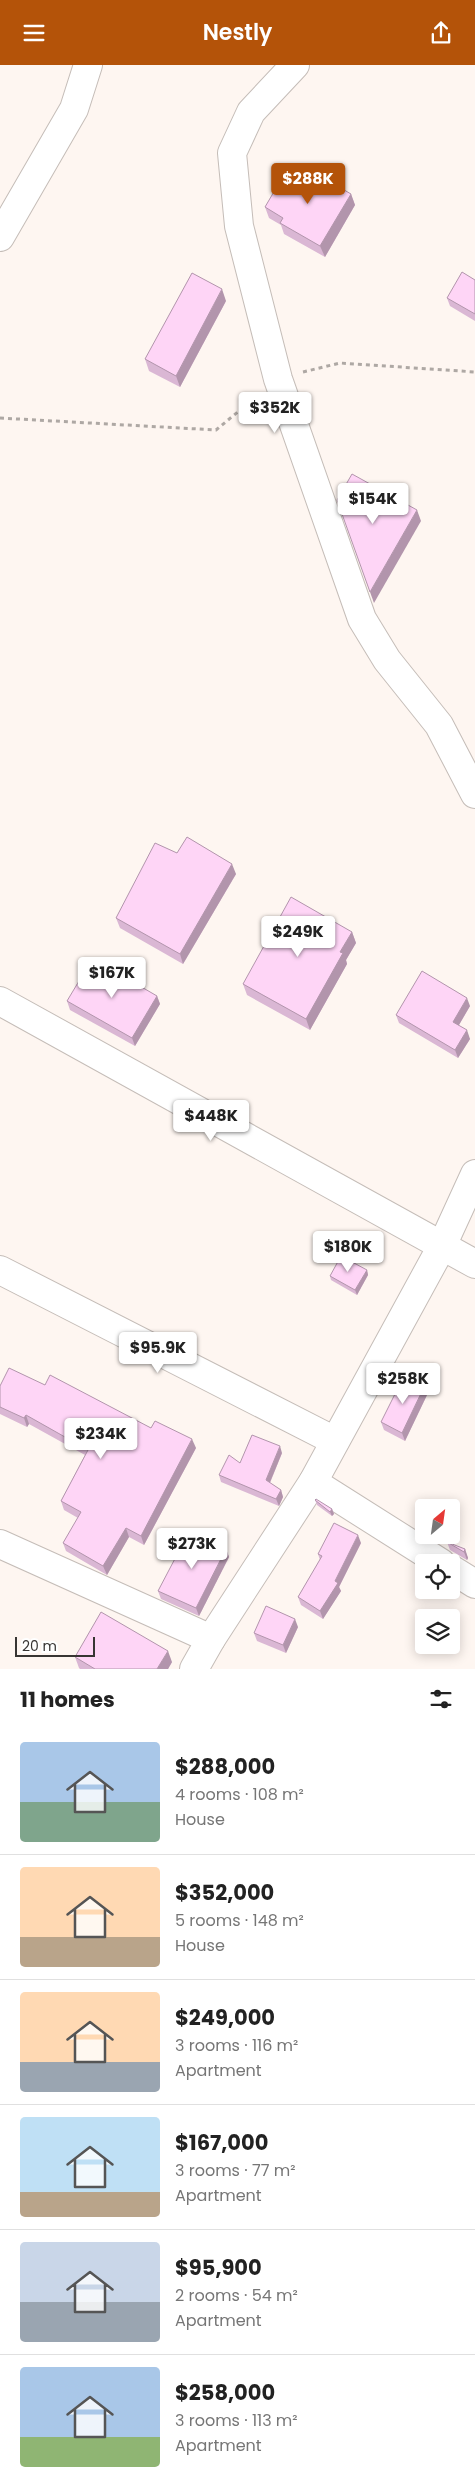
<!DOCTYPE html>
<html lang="en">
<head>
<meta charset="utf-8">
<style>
	:root { --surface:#fff; --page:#f6f6f6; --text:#222; --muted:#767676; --line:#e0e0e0; --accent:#b45309 }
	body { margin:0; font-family:Poppins,sans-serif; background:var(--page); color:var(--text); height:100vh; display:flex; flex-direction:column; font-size:19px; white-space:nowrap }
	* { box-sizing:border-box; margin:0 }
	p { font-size:16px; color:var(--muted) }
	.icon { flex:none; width:28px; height:28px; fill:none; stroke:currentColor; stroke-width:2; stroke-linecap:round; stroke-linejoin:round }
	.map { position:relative; height:1604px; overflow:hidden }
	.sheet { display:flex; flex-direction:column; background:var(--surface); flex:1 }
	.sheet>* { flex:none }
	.needle { width:32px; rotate:29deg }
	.tools { position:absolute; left:415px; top:1434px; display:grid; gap:10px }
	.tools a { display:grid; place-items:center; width:45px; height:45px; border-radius:5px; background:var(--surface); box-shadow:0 2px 12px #0003; font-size:25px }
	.scale { position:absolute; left:15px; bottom:12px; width:80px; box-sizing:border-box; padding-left:5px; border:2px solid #383533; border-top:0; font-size:14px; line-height:18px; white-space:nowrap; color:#383533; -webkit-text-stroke:4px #fff; paint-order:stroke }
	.price { position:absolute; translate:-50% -42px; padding:0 11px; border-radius:5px; background:#fff; color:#222; font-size:16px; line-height:32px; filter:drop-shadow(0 1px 2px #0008) }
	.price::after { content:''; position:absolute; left:50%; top:30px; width:15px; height:11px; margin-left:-8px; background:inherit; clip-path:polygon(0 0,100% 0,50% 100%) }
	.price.current { background:var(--accent); color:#fff }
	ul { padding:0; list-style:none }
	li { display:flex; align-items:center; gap:15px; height:125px; padding:0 20px }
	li+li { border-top:1px solid var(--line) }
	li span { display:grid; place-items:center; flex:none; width:140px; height:100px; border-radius:5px; color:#555 }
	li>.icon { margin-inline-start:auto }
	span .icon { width:60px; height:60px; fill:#fffc; stroke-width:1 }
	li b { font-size:21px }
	h2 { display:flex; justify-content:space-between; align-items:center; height:60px; padding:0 20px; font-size:21px }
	header { display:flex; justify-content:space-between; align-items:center; height:65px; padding:0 20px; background:var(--accent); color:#fff; font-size:22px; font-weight:600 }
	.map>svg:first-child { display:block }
</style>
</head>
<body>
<header><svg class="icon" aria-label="menu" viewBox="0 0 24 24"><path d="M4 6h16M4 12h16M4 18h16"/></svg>Nestly<svg class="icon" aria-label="share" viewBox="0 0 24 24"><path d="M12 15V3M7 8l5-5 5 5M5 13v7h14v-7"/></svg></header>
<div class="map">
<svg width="475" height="1604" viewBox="0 0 475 1604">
	<rect width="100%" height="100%" fill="#fef6f1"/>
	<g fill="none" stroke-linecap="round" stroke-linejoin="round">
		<g stroke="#c5bdb8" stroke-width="30">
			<g id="minor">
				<polyline points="295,0 251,47 232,88 239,161 278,314 362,554 387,595 439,660 475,729"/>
				<polyline points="0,172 74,44 88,0"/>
				<polyline points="0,1205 335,1376"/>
				<polyline points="313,1417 441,1498"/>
				<polyline points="0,1479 211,1574"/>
				<polyline points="451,1504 475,1519"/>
				<polyline points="194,1604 211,1574 313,1417 442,1181 475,1109"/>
			</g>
		</g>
		<g stroke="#c5bdb8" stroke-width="30">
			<polyline id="tertiary" points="0,936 475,1199"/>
		</g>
		<g stroke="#aea8a4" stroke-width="3" stroke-dasharray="4 4" stroke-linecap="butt">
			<polyline points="303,307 340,298 475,307"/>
			<polyline points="0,353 216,365 257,331"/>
		</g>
		<use href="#minor" stroke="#fff" stroke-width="28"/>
		<use href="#tertiary" stroke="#fff" stroke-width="28"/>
	</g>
	<g fill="#dab7d4">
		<polygon points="293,119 351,129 355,140 325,192 284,169 281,160 269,153 265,142"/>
		<polygon points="475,215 475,256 450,241 447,233"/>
		<polygon points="226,236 180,322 149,306 145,294"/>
		<polygon points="177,788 236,809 183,899 120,863 116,853"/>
		<polygon points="352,867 356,878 346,895 347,899 310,965 247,930 243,919"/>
		<polygon points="157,931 160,939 135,981 70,945 67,936"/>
		<polygon points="470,941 459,960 470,974 458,993 399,958 396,950"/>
		<polygon points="367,1205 368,1210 357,1230 331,1215 330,1211"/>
		<polygon points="45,1320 151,1363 196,1383 144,1480 129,1472 107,1510 66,1486 63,1478 78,1453 64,1445 61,1436 85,1390 29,1359 27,1362 0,1349 0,1321"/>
		<polygon points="427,1330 405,1376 384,1365 381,1357"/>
		<polygon points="282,1388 270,1418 281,1425 283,1432 279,1441 221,1417 219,1410 240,1398"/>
		<polygon points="315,1435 332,1444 334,1449 332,1451 317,1440"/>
		<polygon points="447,1477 465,1484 468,1493 467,1495 450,1485"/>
		<polygon points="361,1478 339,1522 341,1526 323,1554 301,1540 298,1532 320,1495 318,1489"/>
		<polygon points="226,1484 229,1492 199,1551 161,1534 158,1526"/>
		<polygon points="451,1517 454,1526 451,1524"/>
		<polygon points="298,1562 286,1588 257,1576 254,1568"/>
		<polygon points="75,1592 172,1597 168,1604 80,1604 79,1603"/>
	</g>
	<g fill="#b295ac">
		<polygon points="351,129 355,140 325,192 320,181"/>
		<polygon points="222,224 226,236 180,322 176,311"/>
		<polygon points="417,445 421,456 374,538 370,527"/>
		<polygon points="232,799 236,809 183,899 180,889"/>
		<polygon points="352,867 356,878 346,895 347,899 310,965 306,954 340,887"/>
		<polygon points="157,931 160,939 135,981 132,973"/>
		<polygon points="467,933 470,941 456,965 453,957"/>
		<polygon points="467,965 470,974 458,993 455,985"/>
		<polygon points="367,1205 368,1210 357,1230 355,1225"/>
		<polygon points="424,1322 427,1330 405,1376 402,1368"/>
		<polygon points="26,1350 29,1359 27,1362 24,1353"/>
		<polygon points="192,1374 196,1383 144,1480 141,1471"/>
		<polygon points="280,1381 282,1388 268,1422 266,1415"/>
		<polygon points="281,1425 283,1432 279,1441 276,1434"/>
		<polygon points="332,1444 334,1449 332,1451 330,1447"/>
		<polygon points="126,1463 129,1472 107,1510 103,1501"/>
		<polygon points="358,1470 361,1478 339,1522 341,1526 323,1554 320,1546"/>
		<polygon points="226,1484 229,1492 199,1551 196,1543"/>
		<polygon points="465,1484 468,1493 467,1495 464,1487"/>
		<polygon points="295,1554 298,1562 286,1588 283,1580"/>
		<polygon points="168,1586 172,1597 168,1604 157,1604"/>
	</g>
	<g fill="#fed5f6" stroke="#b295ac">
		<polygon points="303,101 351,129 320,181 280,158 283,153 265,142 282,113 293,119"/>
		<polygon points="462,207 475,215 475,249 447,233"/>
		<polygon points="192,208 222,224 176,311 145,294"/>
		<polygon points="352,409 417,445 370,527 337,435"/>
		<polygon points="187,772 232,799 180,889 116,853 155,778 177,788"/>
		<polygon points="291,832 352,867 340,887 343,888 306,954 243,919"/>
		<polygon points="91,896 119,912 121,910 157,931 132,973 67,936"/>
		<polygon points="422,906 467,933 453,957 467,965 455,985 396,950"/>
		<polygon points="341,1191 367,1205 355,1225 330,1211"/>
		<polygon points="9,1303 45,1320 50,1310 151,1363 155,1356 192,1374 141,1471 126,1463 103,1501 63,1478 81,1447 61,1436 88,1385 26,1350 24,1353 0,1342 0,1321"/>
		<polygon points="404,1311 424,1322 402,1368 381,1357"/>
		<polygon points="252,1370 280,1381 266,1415 281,1425 276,1434 219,1410 229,1390 240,1398"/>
		<polygon points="316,1434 332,1444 330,1447 315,1435"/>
		<polygon points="334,1458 358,1470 335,1516 338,1518 320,1546 298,1532 322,1491 318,1489"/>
		<polygon points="190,1465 226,1484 196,1543 158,1526"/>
		<polygon points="447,1477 465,1484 464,1487"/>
		<polygon points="266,1541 295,1554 283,1580 254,1568"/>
		<polygon points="101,1547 168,1586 157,1604 95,1604 75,1592"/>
	</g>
</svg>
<div class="tools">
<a><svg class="needle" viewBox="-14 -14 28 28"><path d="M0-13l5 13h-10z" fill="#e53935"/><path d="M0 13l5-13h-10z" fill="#767676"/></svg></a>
<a><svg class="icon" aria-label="locate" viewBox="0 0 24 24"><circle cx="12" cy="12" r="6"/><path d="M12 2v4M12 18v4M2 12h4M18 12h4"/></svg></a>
<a><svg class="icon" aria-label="layers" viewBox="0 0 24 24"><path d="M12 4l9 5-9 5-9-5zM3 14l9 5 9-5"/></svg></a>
</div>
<div class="scale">20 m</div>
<b class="price current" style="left:308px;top:140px">$288K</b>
<b class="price" style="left:275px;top:369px">$352K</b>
<b class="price" style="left:373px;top:460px">$154K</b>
<b class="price" style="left:298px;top:893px">$249K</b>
<b class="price" style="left:112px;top:934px">$167K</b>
<b class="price" style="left:211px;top:1077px">$448K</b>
<b class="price" style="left:348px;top:1208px">$180K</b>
<b class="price" style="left:158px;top:1309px">$95.9K</b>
<b class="price" style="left:403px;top:1340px">$258K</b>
<b class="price" style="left:101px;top:1395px">$234K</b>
<b class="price" style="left:192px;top:1505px">$273K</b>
</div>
<section class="sheet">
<h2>11 homes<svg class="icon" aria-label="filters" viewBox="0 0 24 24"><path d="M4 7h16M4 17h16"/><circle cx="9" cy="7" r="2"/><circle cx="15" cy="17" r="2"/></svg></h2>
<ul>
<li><span style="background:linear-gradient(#a9c7e8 60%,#7fa58c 0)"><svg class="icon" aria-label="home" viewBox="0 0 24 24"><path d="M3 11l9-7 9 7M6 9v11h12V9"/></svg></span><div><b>$288,000</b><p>4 rooms · 108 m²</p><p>House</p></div></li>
<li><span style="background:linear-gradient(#ffd9b3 70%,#b9a48a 0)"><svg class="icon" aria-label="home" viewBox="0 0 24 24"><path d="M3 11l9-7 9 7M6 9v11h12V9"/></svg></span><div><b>$352,000</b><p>5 rooms · 148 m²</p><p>House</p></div></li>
<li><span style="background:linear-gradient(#ffd9b3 70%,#9aa5b1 0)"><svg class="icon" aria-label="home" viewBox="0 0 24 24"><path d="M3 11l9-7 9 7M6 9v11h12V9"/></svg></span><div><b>$249,000</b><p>3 rooms · 116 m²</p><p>Apartment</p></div></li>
<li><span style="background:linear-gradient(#bfe0f5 75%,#b9a48a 0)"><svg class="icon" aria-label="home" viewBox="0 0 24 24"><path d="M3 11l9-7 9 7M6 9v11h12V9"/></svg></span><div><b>$167,000</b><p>3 rooms · 77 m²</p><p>Apartment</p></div></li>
<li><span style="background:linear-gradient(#c9d6e8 60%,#9aa5b1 0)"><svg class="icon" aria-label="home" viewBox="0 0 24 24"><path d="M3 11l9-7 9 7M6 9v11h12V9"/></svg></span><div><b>$95,900</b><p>2 rooms · 54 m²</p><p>Apartment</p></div></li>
<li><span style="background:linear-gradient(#a9c7e8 70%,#8fb573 0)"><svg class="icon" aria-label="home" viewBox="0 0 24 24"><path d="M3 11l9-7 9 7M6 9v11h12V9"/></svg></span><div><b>$258,000</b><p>3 rooms · 113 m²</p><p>Apartment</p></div></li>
</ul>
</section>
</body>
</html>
